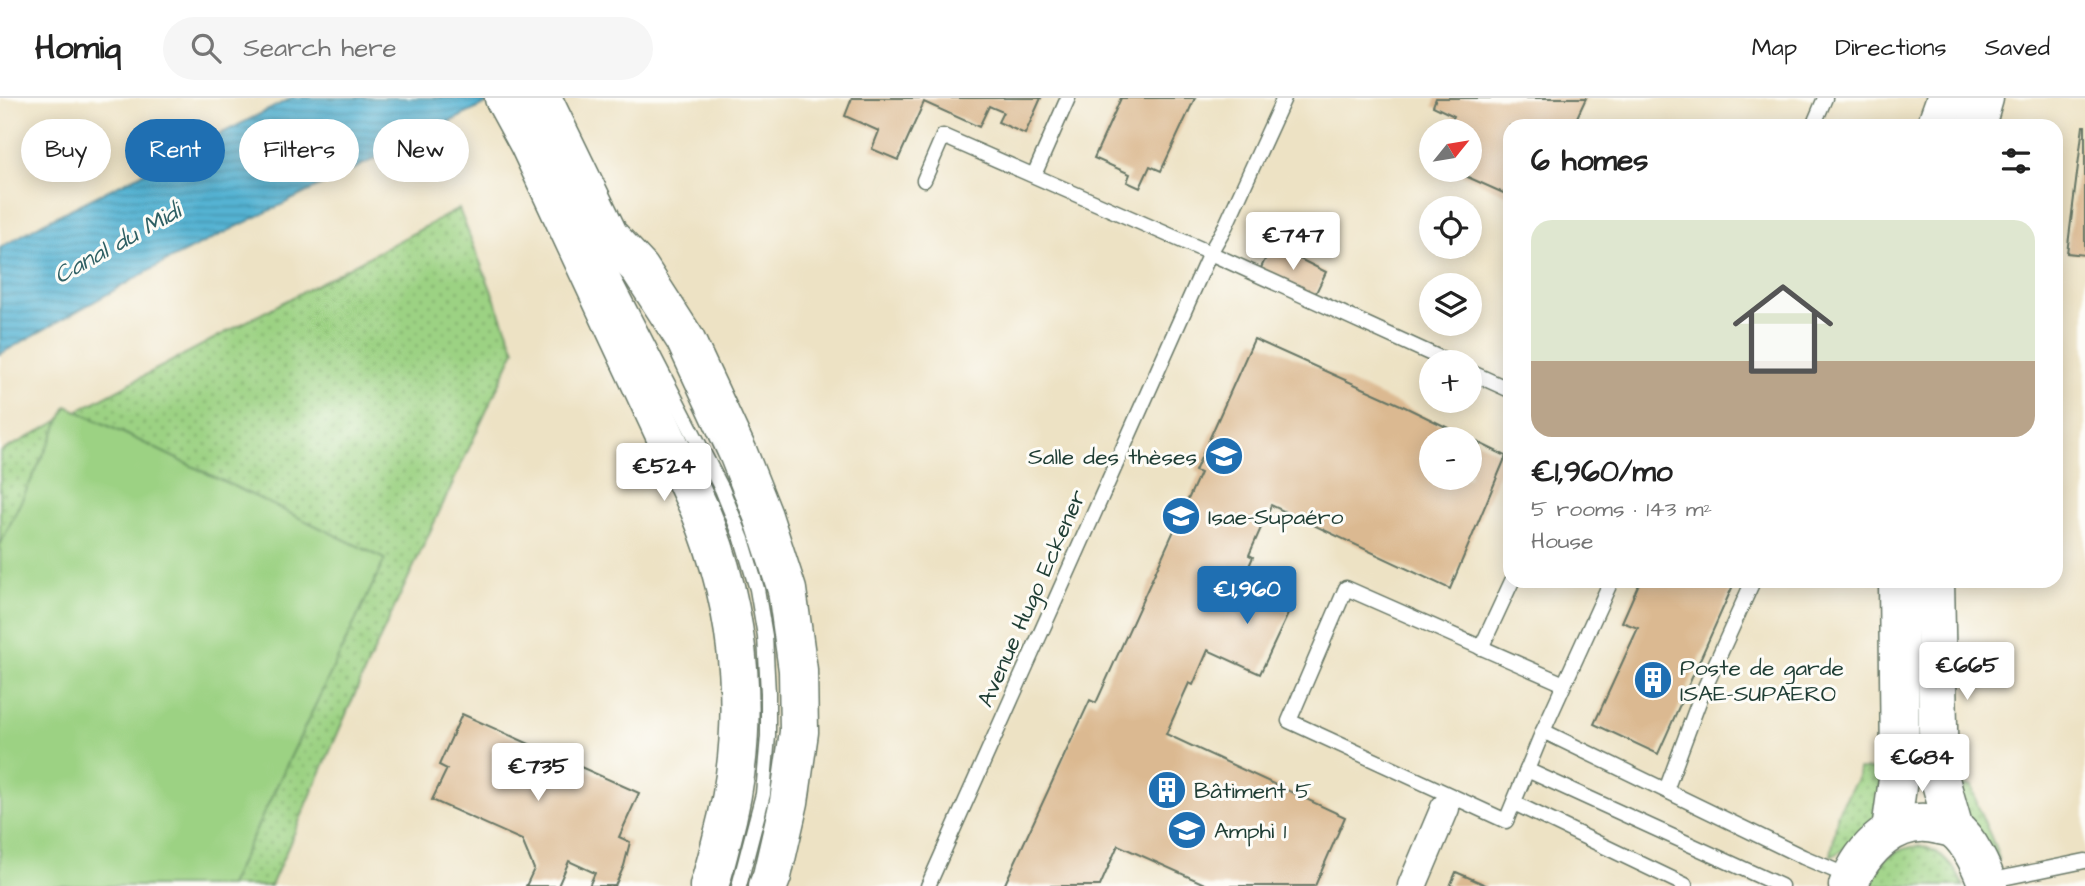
<!DOCTYPE html>
<html lang="en">
<head>
<meta charset="utf-8">
<style>
	:root { --surface:#fff; --page:#f6f6f6; --text:#222; --muted:#767676; --line:#e0e0e0; --accent:#1f6fb2 }
	body { margin:0; font-family:"Architects Daughter",sans-serif; background:var(--page); color:var(--text); height:100vh; display:flex; flex-direction:column; font-size:26px; white-space:nowrap }
	* { box-sizing:border-box; margin:0 }
	p { font-size:23px; color:var(--muted) }
	.icon { flex:none; width:38px; height:38px; fill:none; stroke:currentColor; stroke-width:2; stroke-linecap:round; stroke-linejoin:round }
	.map { position:relative; flex:1; overflow:hidden }
	.drawer { position:absolute; left:1503px; top:21px; width:560px; height:469px; display:flex; flex-direction:column; background:var(--surface); border-radius:21px; box-shadow:0 4px 18px #0003 }
	.drawer>* { flex:none }
	.top-card { position:absolute; left:21px; top:21px; width:665px; height:63px; display:flex; gap:14px }
	.needle { width:46px; rotate:60deg }
	.tools { position:absolute; left:1419px; top:21px; display:grid; gap:14px }
	.tools a { display:grid; place-items:center; width:63px; height:63px; border-radius:50%; background:var(--surface); box-shadow:0 4px 18px #0003; font-size:35px }
	.price { position:absolute; translate:-50% -60px; padding:0 16px; border-radius:7px; background:#fff; color:#222; font-size:23px; line-height:46px; filter:drop-shadow(0 2px 4px #0008) }
	.price::after { content:''; position:absolute; left:50%; top:42px; width:21px; height:16px; margin-left:-10px; background:inherit; clip-path:polygon(0 0,100% 0,50% 100%) }
	.price.active { background:var(--accent); color:#fff }
	ul { padding:0; list-style:none }
	li { display:grid; align-content:center; gap:14px; height:371px; padding:0 28px }
	li+li { border-top:2px solid var(--line) }
	li span { display:grid; place-items:center; height:217px; border-radius:21px; color:#555 }
	li>.icon { margin-inline-start:auto }
	span .icon { width:126px; height:126px; fill:#fffc; stroke-width:1 }
	li b { font-size:30px }
	h2 { display:flex; justify-content:space-between; align-items:center; height:84px; padding:0 28px; font-size:30px }
	.pill { padding:0 24px; border-radius:32px; background:var(--surface); box-shadow:0 4px 18px #0003; font-size:24px; line-height:63px }
	.pill.active { background:var(--accent); color:#fff }
	header { display:flex; align-items:center; gap:42px; box-sizing:border-box; height:98px; padding:0 35px; background:var(--surface); border-bottom:2px solid var(--line) }
	header strong { font-size:33px }
	nav { display:flex; gap:38px; margin-inline-start:auto; font-size:24px }
	.search { width:490px; height:63px; background:var(--page); display:flex; align-items:center; gap:18px; box-sizing:border-box; padding:0 24px; border-radius:38px; color:var(--muted); font-size:26px }
	.map>svg:first-child { display:block }
</style>
</head>
<body>
<header>
<strong>Homiq</strong>
<div class="search"><svg class="icon" aria-label="search" viewBox="0 0 24 24"><circle cx="10" cy="10" r="6"/><path d="M15 15l6 6"/></svg>Search here</div>
<nav><a>Map</a><a>Directions</a><a>Saved</a></nav>
</header>
<div class="map">
<svg width="2085" height="788" viewBox="0 0 2085 788">
	<defs>
		<pattern id="grass-dots" width="8" height="8" patternUnits="userSpaceOnUse" patternTransform="scale(1.75)"><rect width="8" height="8" fill="#9cd283"/><path d="M2 2h.1M6 6h.1" fill="none" stroke="#7fac6c" stroke-width="1.8" stroke-linecap="round"/></pattern>
		<pattern id="water-rules" width="6" height="5" patternUnits="userSpaceOnUse" patternTransform="scale(1.75)"><rect width="6" height="5" fill="#54b3d3"/><path d="M0 2.5h6" fill="none" stroke="#4593ac"/></pattern>
	</defs>
	<rect width="100%" height="100%" fill="#fdfcf7"/>
	<filter id="ink" filterUnits="userSpaceOnUse"><feTurbulence type="fractalNoise" baseFrequency=".0143" numOctaves="2"/><feDisplacementMap in="SourceGraphic" scale="14" xChannelSelector="R" yChannelSelector="G"/><feConvolveMatrix kernelMatrix="1 2 1 2 8 2 1 2 1" color-interpolation-filters="sRGB"/></filter>
	<filter id="wash" filterUnits="userSpaceOnUse"><feTurbulence type="fractalNoise" baseFrequency=".00686" numOctaves="4" result="noise"/><feDisplacementMap in="SourceGraphic" scale="28" xChannelSelector="R" yChannelSelector="G"/><feGaussianBlur stdDeviation="1.57" result="paint"/><feColorMatrix in="noise" values="0 0 0 0 0 0 0 0 0 0 0 0 0 0 0 0 0 1.4 0 .05"/><feComposite in="paint" operator="in"/></filter>
	<g filter="url(#wash)">
		<rect width="100%" height="100%" fill="#ede2c4"/>
		<g fill="url(#grass-dots)" stroke="#5e885c" stroke-width="2">
			<polygon points="459,111 515,252 368,566 271,788 0,788 0,354"/>
			<path d="M1859 671 1886 672C1884 683 1884 696 1881 706 1878 719 1843 756 1831 758L1838 714 1858 679Z"/>
			<path d="M1946 686 1972 688C1977 714 1992 736 1999 761L1989 759Z"/>
			<path d="M1922 748C1944 755 1954 768 1964 788H1867C1881 763 1892 749 1922 748Z"/>
		</g>
		<polygon fill="#9cd283" stroke="#5e885c" stroke-width="2" points="67,308 385,461 229,788 0,788 0,447"/>
		<polygon fill="url(#water-rules)" stroke="#3a7884" stroke-width="2" points="292,0 498,0 165,164 0,256 0,150 43,125"/>
		<g id="blocks">
			<g fill="#dbb991" fill-rule="evenodd">
				<polygon points="852,0 1041,0 1025,36 998,24 1003,14 989,8 979,29 924,4 898,62 872,51 879,33 845,18"/>
				<polygon points="1121,0 1195,0 1161,73 1150,68 1140,90 1127,84 1130,76 1094,60"/>
				<polygon points="1436,0 1586,0 1573,28 1510,28 1510,98 1452,72 1470,72 1470,33 1447,33 1454,18 1433,8"/>
				<polygon points="2083,28 2085,28 2085,157 2067,155"/>
				<polygon points="1272,147 1326,174 1313,201 1259,174"/>
				<path d="M1254 241 1405 309 1506 358 1450 491 1271 407 1249 457 1253 459 1239 491 1289 514 1260 576 1208 552 1193 587 1189 585 1166 636 1345 719 1315 788H1209L1118 747 1100 788H1004L1090 602 1096 605 1200 375 1195 373ZM1432 341H1470V380H1432Z"/>
				<polygon points="1640,483 1735,483 1658,656 1594,626 1638,530 1622,524"/>
				<polygon points="462,616 639,695 619,739 630,744 624,768 615,788 589,788 595,775 569,763 558,788 526,788 534,771 522,742 432,702 447,671 439,667"/>
				<polygon points="1456,774 1488,788 1450,788"/>
			</g>
		</g>
	</g>
	<g filter="url(#ink)">
		<use href="#blocks" fill-opacity="0" stroke="#677766" stroke-width="2"/>
		<g fill="none" stroke-linecap="round" stroke-linejoin="round">
			<g stroke="#677766" stroke-width="17">
				<g id="lane">
					<polyline points="1284,0 1226,127 1210,155 1449,264"/>
					<polyline points="1813,28 1825,0"/>
					<polyline points="1034,77 1068,0"/>
					<polyline points="924,82 943,38 1210,155 928,788"/>
					<polyline points="603,160 722,391 742,441 757,491 765,538 768,595 768,638 763,696 739,788"/>
					<polyline points="1470,274 1510,292"/>
					<polyline points="1481,550 1512,483"/>
					<polyline points="1564,586 1346,490 1289,623 1506,723 1543,633 1611,483"/>
					<polyline points="1543,633 1803,759 1850,779"/>
					<polyline points="1527,672 1781,788"/>
					<polyline points="1666,692 1701,598 1753,483"/>
					<polyline points="1514,705 1685,787 1684,788"/>
					<polyline points="1988,783 2085,763"/>
				</g>
			</g>
			<g stroke="#677766" stroke-width="31">
				<polyline id="street" points="1412,788 1445,710"/>
			</g>
			<g stroke="#677766" stroke-width="41">
				<g id="secondary">
					<path d="M504 0 529 46 699 410C743 515 752 631 722 741 718 757 714 773 709 788"/>
					<polyline points="542,0 609,138 640,171 685,241 738,355 763,418 787,492 798,572 799,634 789,704 772,778 768,788"/>
					<polyline points="1936,28 1946,0"/>
					<polyline points="1976,28 1984,0"/>
					<polyline points="1935,483 1939,678 1954,731"/>
					<polyline points="1891,732 1900,667 1898,483"/>
					<path d="M1848 788C1862 751 1897 715 1939 727 1944 728 1951 729 1955 732 1969 742 1983 772 1988 788"/>
				</g>
			</g>
			<use href="#lane" stroke="#fff" stroke-width="14"/>
			<use href="#street" stroke="#fff" stroke-width="28"/>
			<use href="#secondary" stroke="#fff" stroke-width="38"/>
		</g>
	</g>
	<defs>
		<g id="university-disc" transform="scale(2.0125)"><circle r="9.5" fill="#1f6fb2" stroke="#fdfcf7"/><path d="M0-5L7-2L0 1L-7-2ZM-4 1L0 2.5L4 1V4Q0 6-4 4Z" fill="#fff"/></g>
		<g id="building-disc" transform="scale(2.0125)"><circle r="9.5" fill="#1f6fb2" stroke="#fdfcf7"/><path d="M-4-6H4V6H1V3H-1V6H-4ZM-2.5-4.3h1.7v1.8h-1.7ZM.8-4.3h1.7v1.8H.8ZM-2.5-1h1.7V.8h-1.7ZM.8-1h1.7V.8H.8Z" fill="#fff"/></g>
	</defs>
	<g fill-rule="evenodd">
		<use href="#university-disc" x="1224" y="358"/>
		<use href="#university-disc" x="1181" y="418"/>
		<use href="#building-disc" x="1653" y="582"/>
		<use href="#building-disc" x="1167" y="692"/>
		<use href="#university-disc" x="1187" y="732"/>
	</g>
	<g text-anchor="middle" stroke-width="6" stroke-linejoin="round" paint-order="stroke">
		<g font-size="23" fill="#1f3d34" stroke="#fdfcf7" text-anchor="start">
			<text x="1197" y="366" text-anchor="end">Salle des thèses</text>
			<text x="1208" y="426">Isae-Supaéro</text>
			<text x="1680" y="577">Poste de garde<tspan x="1680" dy="26">ISAE-SUPAERO</tspan></text>
			<text x="1194" y="700">Bâtiment 5</text>
			<text x="1214" y="740">Amphi 1</text>
		</g>
		<g font-size="23" fill="#1f3d34" stroke="#fdfcf7">
			<text transform="translate(1031 500) rotate(-66)" y="8">Avenue Hugo Eckener</text>
		</g>
		<g font-size="24" font-style="italic" fill="#2f6064" stroke="#fdfcf7">
			<text transform="translate(117 145) rotate(-29)" y="8">Canal du Midi</text>
		</g>
	</g>
</svg>
<div class="tools">
<a><svg class="needle" viewBox="-14 -14 28 28"><path d="M0-13l5 13h-10z" fill="#e53935"/><path d="M0 13l5-13h-10z" fill="#767676"/></svg></a>
<a><svg class="icon" aria-label="locate" viewBox="0 0 24 24"><circle cx="12" cy="12" r="6"/><path d="M12 2v4M12 18v4M2 12h4M18 12h4"/></svg></a>
<a><svg class="icon" aria-label="layers" viewBox="0 0 24 24"><path d="M12 4l9 5-9 5-9-5zM3 14l9 5 9-5"/></svg></a>
<a>+</a>
<a>−</a>
</div>
<b class="price" style="left:1293px;top:174px">€747</b>
<b class="price" style="left:664px;top:405px">€524</b>
<b class="price active" style="left:1247px;top:528px">€1,960</b>
<b class="price" style="left:1967px;top:604px">€665</b>
<b class="price" style="left:1922px;top:696px">€684</b>
<b class="price" style="left:538px;top:705px">€735</b>
<div class="top-card">
<a class="pill">Buy</a>
<a class="pill active">Rent</a>
<a class="pill">Filters</a>
<a class="pill">New</a>
</div>
<section class="drawer">
<h2>6 homes<svg class="icon" aria-label="filters" viewBox="0 0 24 24"><path d="M4 7h16M4 17h16"/><circle cx="9" cy="7" r="2"/><circle cx="15" cy="17" r="2"/></svg></h2>
<ul>
<li><span style="background:linear-gradient(#dfe7d0 65%,#b9a48a 0)"><svg class="icon" aria-label="home" viewBox="0 0 24 24"><path d="M3 11l9-7 9 7M6 9v11h12V9"/></svg></span><div><b>€1,960/mo</b><p>5 rooms · 143 m²</p><p>House</p></div></li>
</ul>
</section>
</div>
</body>
</html>
